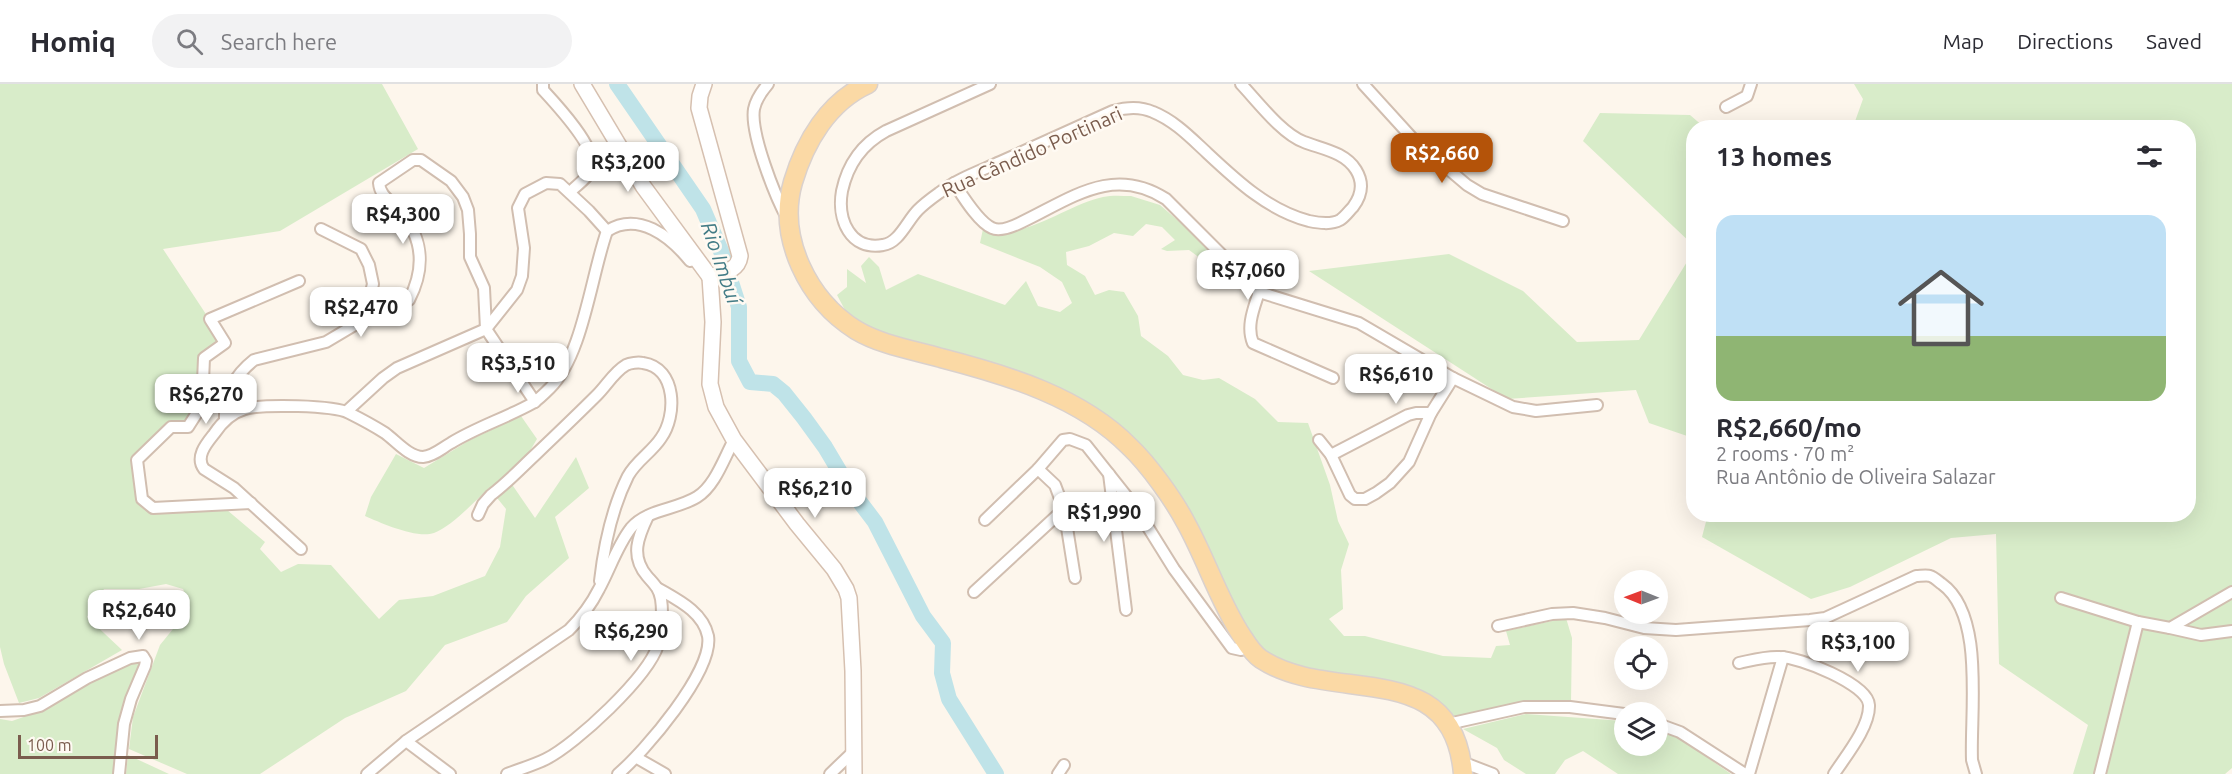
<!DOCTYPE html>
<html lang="en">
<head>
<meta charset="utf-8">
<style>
	:root { --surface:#fff; --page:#f2f2f3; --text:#2b2b33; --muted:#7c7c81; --line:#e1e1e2; --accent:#b45309 }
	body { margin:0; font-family:Ubuntu,sans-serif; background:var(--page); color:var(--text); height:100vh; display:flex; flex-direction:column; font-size:22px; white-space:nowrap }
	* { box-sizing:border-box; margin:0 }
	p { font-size:20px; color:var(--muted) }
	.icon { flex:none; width:33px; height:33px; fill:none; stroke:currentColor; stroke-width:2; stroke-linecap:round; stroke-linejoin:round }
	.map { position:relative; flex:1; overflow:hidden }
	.drawer { position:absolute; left:1686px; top:36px; width:510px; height:402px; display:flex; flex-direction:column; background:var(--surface); border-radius:24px; box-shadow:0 6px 24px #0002 }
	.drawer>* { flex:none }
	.needle { width:39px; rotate:271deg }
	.tools { position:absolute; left:1614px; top:486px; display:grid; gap:12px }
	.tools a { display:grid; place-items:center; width:54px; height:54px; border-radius:50%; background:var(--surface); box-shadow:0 6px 24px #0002; font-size:30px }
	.scale { position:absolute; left:18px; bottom:15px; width:140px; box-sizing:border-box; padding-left:6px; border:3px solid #7a5c4d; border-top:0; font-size:16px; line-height:21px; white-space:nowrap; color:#7a5c4d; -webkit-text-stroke:4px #fffaf3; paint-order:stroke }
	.price { position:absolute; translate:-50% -51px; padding:0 14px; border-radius:12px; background:#fff; color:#222; font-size:20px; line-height:39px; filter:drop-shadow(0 2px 3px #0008) }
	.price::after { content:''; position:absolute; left:50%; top:36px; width:18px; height:14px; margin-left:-9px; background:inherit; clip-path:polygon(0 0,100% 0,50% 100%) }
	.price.selected { background:var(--accent); color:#fff }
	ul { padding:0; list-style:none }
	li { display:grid; align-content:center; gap:12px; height:318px; padding:0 30px }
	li+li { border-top:2px solid var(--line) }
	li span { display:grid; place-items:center; height:186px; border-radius:18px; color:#555 }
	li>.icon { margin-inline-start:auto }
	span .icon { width:108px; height:108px; fill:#fffc; stroke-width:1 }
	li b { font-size:26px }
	h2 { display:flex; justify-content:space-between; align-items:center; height:72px; padding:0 30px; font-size:26px }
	header { display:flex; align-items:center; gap:36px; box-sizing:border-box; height:84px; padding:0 30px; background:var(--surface); border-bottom:2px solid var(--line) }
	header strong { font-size:28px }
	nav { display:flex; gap:33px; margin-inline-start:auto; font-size:21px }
	.search { width:420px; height:54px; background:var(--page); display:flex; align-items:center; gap:15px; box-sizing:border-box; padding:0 21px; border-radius:33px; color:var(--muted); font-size:22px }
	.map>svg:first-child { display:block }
</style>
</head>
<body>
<header>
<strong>Homiq</strong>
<div class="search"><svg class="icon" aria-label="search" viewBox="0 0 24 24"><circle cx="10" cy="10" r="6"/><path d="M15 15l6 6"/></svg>Search here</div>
<nav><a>Map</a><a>Directions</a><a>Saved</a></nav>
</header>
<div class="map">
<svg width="2232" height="690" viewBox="0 0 2232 690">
	<rect width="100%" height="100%" fill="#fdf6ec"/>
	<g fill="#d8ecc9">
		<path d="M0 0H382L418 65 280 147 163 165 225 259 207 273 191 347 173 349 144 375V399L149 416 165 422 214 415 265 458 260 465 281 488 298 480 331 481 379 535 399 516 433 512 485 492 500 463 506 425 489 404C475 417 451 443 434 449 417 455 381 439 365 432L371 413 396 370 424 384 470 356 521 332 537 355 511 399 535 434 576 373 589 404 555 433 569 474 526 512 507 538 445 561 406 607 345 634 260 690H187L129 665 133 633 160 561 190 524 183 505 166 500 139 505H104L87 533 122 566 39 614 19 619 4 580 0 563Z"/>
		<polygon points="1854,0 2232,0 2232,684 2225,690 2073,690 2088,641 1999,580 1996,450 1951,454 1850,503 1811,515 1702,453 1708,430 2188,430 2188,44 1853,43 1863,15"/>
		<polygon points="1600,29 1690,31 1704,43 1694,44 1693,161 1583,57"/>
		<path d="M1131 112 1160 121 1190 147 1221 181 1215 185 1189 166 1167 167 1161 165 1175 156 1162 143 1146 140 1133 152 1114 149 1089 162 1066 168 1067 181 1085 192 1095 211 1109 206 1124 208 1138 232 1141 252 1168 272 1183 291 1203 296 1219 294 1255 315 1278 338 1308 339 1330 401 1338 437 1349 460 1341 486 1343 525 1329 535 1344 552H1365L1443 572 1491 574 1496 562 1510 561 1506 547 1566 534 1572 554 1571 618H1519L1450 635 1431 614 1291 584 1258 561 1231 520 1194 434 1153 374 1053 306 991 278 896 255 871 245 845 226 837 211 847 203V185L866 199 861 182 869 173 879 183 886 206 918 190 1005 221 1026 197 1038 222 1060 228 1072 219 1062 198 1040 183 980 159 983 145C1020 160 1067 120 1103 113 1112 111 1122 112 1131 112Z"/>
		<polygon points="1693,168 1693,354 1649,339 1636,306 1507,315 1309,187 1449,170 1523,207 1577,258 1639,256"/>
		<polygon points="140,577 120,630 113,690 0,690 0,635 12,637 35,629 131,578"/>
		<polygon points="1526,630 1624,637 1624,662 1658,662 1658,646 1675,651 1731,690 1618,690 1583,667 1565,676 1555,690 1526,690 1504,676 1497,664 1463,645"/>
		<polygon points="128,671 169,690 126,690"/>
	</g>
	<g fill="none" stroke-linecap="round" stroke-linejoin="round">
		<polyline stroke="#bfe3e8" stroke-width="16" points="617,0 703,125 721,167 739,223 739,277 750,298 773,300 784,309 804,334 825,363 850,405 875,438 923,532 943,559 942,589 949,615 996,690"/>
		<g stroke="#d1beb0" stroke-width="14">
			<g id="street">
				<path d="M543 0V6C555 19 598 65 592 84 589 93 577 101 570 108"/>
				<path d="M768 0C762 7 756 15 754 25 750 49 775 112 787 134"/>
				<path d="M990 0 886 47C862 60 848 79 842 107 837 135 850 167 883 161 899 159 907 137 918 126 924 120 932 114 939 109 957 95 980 87 1000 78 1038 61 1076 44 1113 27 1127 23 1140 22 1153 28 1173 36 1189 52 1204 66 1235 95 1267 126 1309 137 1319 139 1331 141 1340 136 1345 133 1349 127 1353 123 1362 111 1364 99 1356 86 1345 68 1322 65 1304 58 1282 50 1258 18 1241 0"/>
				<polyline points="1363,0 1414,56 1467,101 1482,110 1563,137"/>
				<polyline points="1726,23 1747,12 1751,0"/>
				<path d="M954 99C962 111 978 138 992 144 1000 148 1014 142 1022 138 1072 114 1113 81 1166 115L1259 208 1359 239 1453 294 1513 323 1536 327 1597 321"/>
				<path d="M607 147C638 127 670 152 690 177"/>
				<path d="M1259 208C1254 224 1246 242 1253 259L1333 294"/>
				<path d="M409 216C426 183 423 152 398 125 390 116 380 112 379 99L413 76H421L451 97 463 113 468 126 470 150V173L484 204 486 245 535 318"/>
				<polyline points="347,327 383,294 397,284 486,245 517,206 522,192 524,164 518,124 525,110 546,99 560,100 589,127 607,147"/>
				<path d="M225 335C224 311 235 291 254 276L326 258 358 239 365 232 373 200 369 181 361 165 321 145"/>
				<polyline points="1319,356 1331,371 1350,411 1355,415 1365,415 1376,409 1390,399 1409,378 1431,329 1453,294"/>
				<polyline points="1331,371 1408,331 1416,329 1431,329"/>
				<polyline points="1109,390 1126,526"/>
				<polyline points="251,419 153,424 142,415 137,376 171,343 188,343 202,321 204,274 225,259 210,235 299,197"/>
				<path d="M478 431 483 420 491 411C507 399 521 384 535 371 556 351 577 331 597 311 607 301 614 288 626 281 630 279 638 278 643 279 677 284 677 332 661 354 652 368 636 377 628 392 612 424 604 462 600 497"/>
				<polyline points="985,436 1038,385"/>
				<path d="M301 465 234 404 204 385C195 373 206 360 214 350 222 338 231 329 245 325 263 320 333 321 349 329 361 335 374 342 385 349 396 357 409 373 423 373 434 372 442 364 451 359 477 343 506 334 533 319 539 315 545 309 550 304 583 271 591 192 607 147"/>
				<polyline points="1075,494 1064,425 1055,401 1038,385 1063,356 1070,355 1086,361 1136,424 1174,485 1232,564 1241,566 1248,561"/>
				<polyline points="974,508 1064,425"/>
				<polyline points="2061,514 2138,538 2170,544 2232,508"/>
				<path d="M1498 542 1552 530 1573 529 1605 534 1644 544 1676 546 1810 536 1825 534 1916 492C1920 492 1927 491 1930 492 1934 493 1939 498 1942 500 1985 531 1970 628 1972 676L1976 690"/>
				<polyline points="2170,544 2201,551 2232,547"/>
				<path d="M1739 579C1753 576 1766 572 1780 573 1799 573 1868 600 1869 621 1870 643 1845 673 1834 690"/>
				<polyline points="0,627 24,626 40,622 87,594 130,574 143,572 146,577 145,582 131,615 124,640 119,690"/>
				<polyline points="1448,640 1524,623 1570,623 1624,630"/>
				<polyline points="1658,640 1680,648 1745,690"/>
				<polyline points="406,657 450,690"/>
				<polyline points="637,674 665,690"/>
				<polyline points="1462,678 1493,690"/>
				<path d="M367 690 406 657 569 546C582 533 591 521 599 505 610 485 617 462 631 444 647 425 676 426 697 413 715 402 724 374 734 356"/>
				<path d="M507 690C520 685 534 681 546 675 576 660 648 593 658 561 662 548 663 528 661 515 659 504 654 500 647 492 630 472 638 453 648 432"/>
				<path d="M618 690C644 668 714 587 708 552 703 528 678 516 659 505"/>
				<polyline points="830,690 854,667"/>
				<polyline points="1058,690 1064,681"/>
				<polyline points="1749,690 1783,573"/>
				<polyline points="2100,690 2138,538"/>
			</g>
		</g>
		<g stroke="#d6c0b0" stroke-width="18">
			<g id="secondary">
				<polyline points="582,0 643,102 710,193"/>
				<path d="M704 0 700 12 699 24 740 172C738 187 723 189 710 193"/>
				<polyline points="710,193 713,238 710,300 716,323 734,356 797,440 834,485 846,505 849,514 853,587 854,690"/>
			</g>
		</g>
		<g stroke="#dad1cd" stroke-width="21">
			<path id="primary" d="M868 0C828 18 805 58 793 98 777 154 808 216 856 246 881 261 913 266 941 274 1007 291 1081 313 1130 363 1149 381 1174 416 1186 439 1206 475 1218 514 1240 549 1246 558 1252 569 1261 575 1332 622 1453 570 1463 690"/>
		</g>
		<use href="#street" stroke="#fff" stroke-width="10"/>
		<use href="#secondary" stroke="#fff" stroke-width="15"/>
		<use href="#primary" stroke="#fbd9a5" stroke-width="18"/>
	</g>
	<g text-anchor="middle" stroke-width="5" stroke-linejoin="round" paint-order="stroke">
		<g font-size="20" fill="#7a5c4d" stroke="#fffaf3">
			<text transform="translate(1032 68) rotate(-24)" y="7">Rua Cândido Portinari</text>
		</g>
		<g font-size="21" font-style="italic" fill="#437c86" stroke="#fffaf3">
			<text transform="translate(721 179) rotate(71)" y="7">Rio Imbuí</text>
		</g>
	</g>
</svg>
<div class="tools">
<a><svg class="needle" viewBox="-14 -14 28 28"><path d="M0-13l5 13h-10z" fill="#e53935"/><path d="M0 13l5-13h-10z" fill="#7c7c81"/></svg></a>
<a><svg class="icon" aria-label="locate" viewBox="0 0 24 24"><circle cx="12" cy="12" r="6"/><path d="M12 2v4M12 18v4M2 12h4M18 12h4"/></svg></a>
<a><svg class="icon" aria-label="layers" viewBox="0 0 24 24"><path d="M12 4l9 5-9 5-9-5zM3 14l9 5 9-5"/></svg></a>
</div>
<div class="scale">100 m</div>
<b class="price selected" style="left:1442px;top:100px">R$2,660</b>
<b class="price" style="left:628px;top:109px">R$3,200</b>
<b class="price" style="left:403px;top:161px">R$4,300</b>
<b class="price" style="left:1248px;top:217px">R$7,060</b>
<b class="price" style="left:361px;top:254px">R$2,470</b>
<b class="price" style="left:518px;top:310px">R$3,510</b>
<b class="price" style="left:1396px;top:321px">R$6,610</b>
<b class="price" style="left:206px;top:341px">R$6,270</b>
<b class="price" style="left:815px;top:435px">R$6,210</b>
<b class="price" style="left:1104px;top:459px">R$1,990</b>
<b class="price" style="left:139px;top:557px">R$2,640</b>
<b class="price" style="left:631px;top:578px">R$6,290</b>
<b class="price" style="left:1858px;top:589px">R$3,100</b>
<section class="drawer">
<h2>13 homes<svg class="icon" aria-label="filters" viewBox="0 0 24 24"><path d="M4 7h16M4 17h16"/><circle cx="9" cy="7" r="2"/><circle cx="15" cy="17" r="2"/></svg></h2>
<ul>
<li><span style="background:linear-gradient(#bfe0f5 65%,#8fb573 0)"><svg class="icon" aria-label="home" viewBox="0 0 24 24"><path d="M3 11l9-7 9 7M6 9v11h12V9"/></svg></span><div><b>R$2,660/mo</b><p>2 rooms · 70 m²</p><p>Rua Antônio de Oliveira Salazar</p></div></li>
</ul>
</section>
</div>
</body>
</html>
